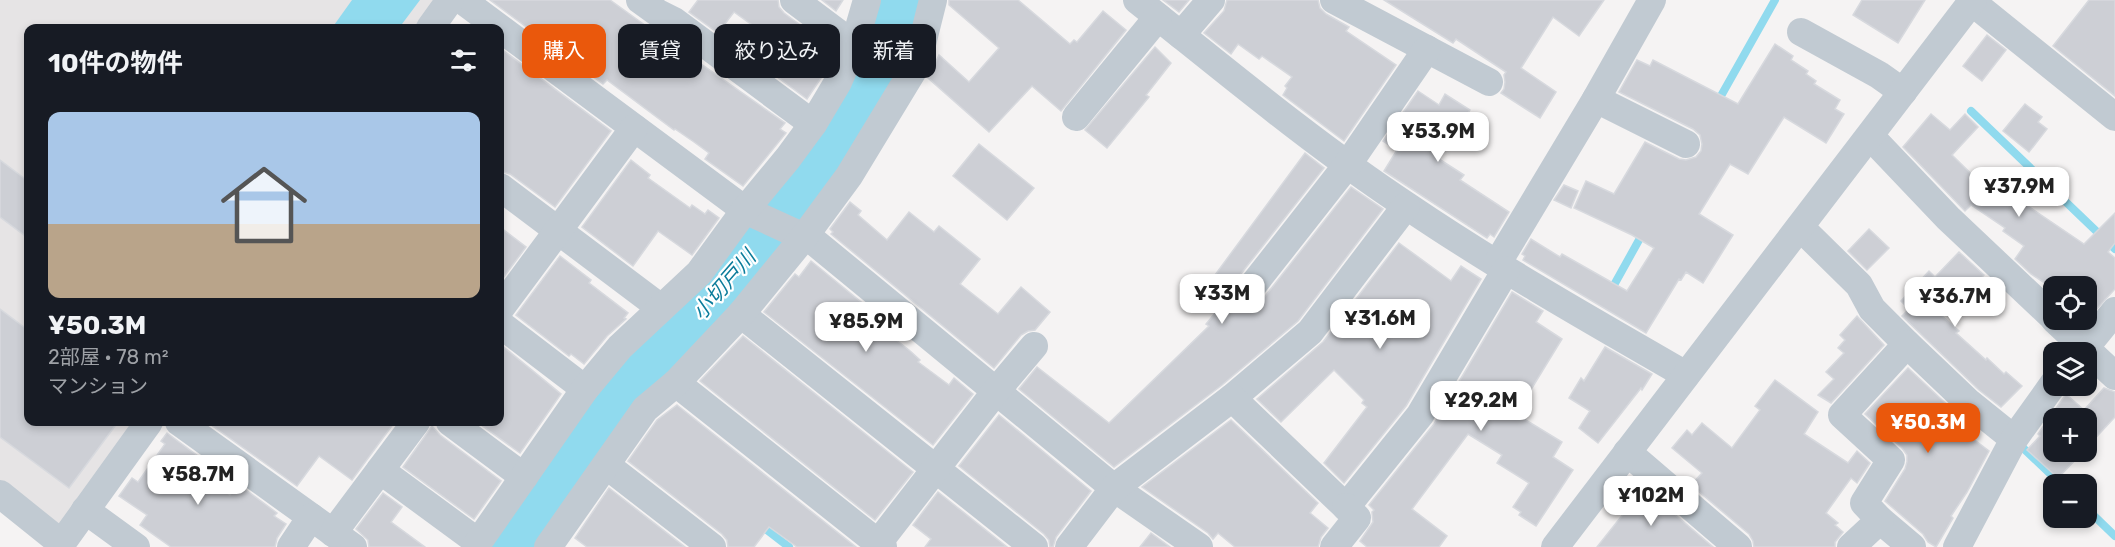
<!DOCTYPE html>
<html lang="ja">
<head>
<meta charset="utf-8">
<style>
	:root { --surface:#171b24; --page:#20242c; --text:#f1f3f6; --muted:#9ea1a6; --accent:#ea580c }
	body { margin:0; font-family:Rubik,"Noto Sans JP",sans-serif; background:var(--page); color:var(--text); height:100vh; display:flex; flex-direction:column; font-size:22px; white-space:nowrap }
	* { box-sizing:border-box; margin:0 }
	p { font-size:20px; color:var(--muted) }
	.icon { flex:none; width:33px; height:33px; fill:none; stroke:currentColor; stroke-width:2; stroke-linecap:round; stroke-linejoin:round }
	.map { position:relative; flex:1; overflow:hidden }
	.sheet { position:absolute; left:24px; top:24px; width:480px; height:402px; display:flex; flex-direction:column; background:var(--surface); border-radius:12px; box-shadow:0 3px 9px #0003 }
	.sheet>* { flex:none }
	.top-card { position:absolute; left:522px; top:24px; width:570px; height:54px; display:flex; gap:12px }
	.tools { position:absolute; left:2043px; top:276px; display:grid; gap:12px }
	.tools a { display:grid; place-items:center; width:54px; height:54px; border-radius:12px; background:var(--surface); box-shadow:0 3px 9px #0003; font-size:30px }
	.price { position:absolute; translate:-50% -51px; padding:0 14px; border-radius:12px; background:#fff; color:#222; font-size:20px; line-height:39px; filter:drop-shadow(0 2px 3px #0008) }
	.price::after { content:''; position:absolute; left:50%; top:36px; width:18px; height:14px; margin-left:-9px; background:inherit; clip-path:polygon(0 0,100% 0,50% 100%) }
	.price.on { background:var(--accent); color:#fff }
	ul { padding:0; list-style:none }
	li { display:grid; align-content:center; gap:12px; height:318px; padding:0 24px }
	li span { display:grid; place-items:center; height:186px; border-radius:12px; color:#555 }
	li>.icon { margin-inline-start:auto }
	span .icon { width:108px; height:108px; fill:#fffc; stroke-width:1 }
	li b { font-size:26px }
	h2 { display:flex; justify-content:space-between; align-items:center; height:72px; padding:0 24px; font-size:26px }
	.pill { padding:0 21px; border-radius:12px; background:var(--surface); box-shadow:0 3px 9px #0003; font-size:21px; line-height:54px }
	.pill.on { background:var(--accent); color:#fff }
	.map>svg:first-child { display:block }
</style>
</head>
<body>
<div class="map">
<svg width="2115" height="547" viewBox="0 0 2115 547">
	<rect width="100%" height="100%" fill="#f5f3f3"/>
	<polygon fill="#e6e4e5" points="0,0 438,0 417,28 28,28 28,422 138,422 58,533 0,487"/>
	<polygon fill="#90daee" points="352,0 420,0 399,28 332,28"/>
	<g fill="none" stroke-linecap="round" stroke-linejoin="round">
		<g stroke="#90daee" stroke-width="8">
			<polyline points="1717,103 1775,0"/>
			<polyline points="1971,111 2115,249"/>
			<polyline points="1614,285 1644,231"/>
			<polyline points="2019,450 2022,447 2061,484"/>
			<polyline points="2086,508 2115,536"/>
			<polyline points="759,524 789,547"/>
		</g>
		<polyline stroke="#90daee" stroke-width="44" points="510,547 620,389 717,299 756,252 791,199 831,152 868,88 891,33 901,0"/>
	</g>
	<g fill="#cdcfd5" stroke="#d7d9de" stroke-width="1.5">
		<polygon points="490,0 610,0 667,41 669,38 698,59 697,61 785,123 780,129 786,133 743,186 705,159 709,153 694,142 675,129 674,130 607,80 603,84"/>
		<polygon points="698,0 778,0 779,7 784,13 834,50 820,77 821,78 807,99 757,62 773,40 734,12 718,33 689,12"/>
		<polygon points="822,0 843,0 836,11"/>
		<polygon points="949,0 1018,0 1070,44 1074,40 1077,42 1103,11 1126,30 1061,111 1032,86 989,132 928,78 939,55 969,82 999,48 949,5"/>
		<polygon points="1163,0 1189,0 1179,12"/>
		<polygon points="1227,0 1318,0 1320,8 1326,14 1349,27 1346,31 1396,65 1344,141 1283,95 1287,88 1285,86 1292,77 1262,56 1259,59 1238,44 1231,54 1204,33 1224,11"/>
		<polygon points="1384,0 1604,0 1579,36 1553,17 1521,68 1556,92 1540,118 1501,93 1504,89 1505,82 1504,75 1506,72 1456,39 1453,43"/>
		<polygon points="1862,0 1925,0 1898,43 1853,15"/>
		<polygon points="2089,0 2115,0 2115,96 2053,46"/>
		<polygon points="1987,35 2006,50 1982,81 1963,66"/>
		<polygon points="1775,44 1793,56 1791,60 1808,71 1806,74 1816,81 1814,84 1840,100 1835,109 1844,114 1826,143 1784,117 1748,174 1730,164 1699,214 1733,235 1703,283 1686,272 1681,280 1679,279 1646,333 1523,260 1525,256 1522,254 1531,239 1560,257 1562,254 1627,291 1654,248 1632,235 1574,208 1586,181 1614,194 1645,142 1679,159 1686,160 1696,157 1701,151 1702,144 1700,135 1693,129 1619,92 1637,60 1650,66 1653,60 1738,104"/>
		<polygon points="1155,47 1171,63 1146,95 1149,97 1107,148 1085,130"/>
		<polygon points="500,48 611,131 555,207 510,174 500,171"/>
		<polygon points="1418,91 1439,105 1445,94 1470,110 1439,159 1464,175 1460,180 1509,212 1494,237 1490,234 1487,238 1384,171 1397,150 1383,141"/>
		<polygon points="2025,104 2042,117 2038,122 2047,129 2029,152 2003,131"/>
		<polygon points="1931,114 1950,130 1965,114 1978,127 1952,155 1994,196 2002,185 2020,198 2019,200 2084,244 2115,213 2115,243 2108,252 2115,258 2115,289 2091,315 2086,312 2086,286 2054,286 2054,289 2031,274 2015,259 2024,246 2003,231 2005,228 1971,205 1965,211 1903,147"/>
		<polygon points="979,144 1034,188 1007,220 953,176"/>
		<polygon points="1305,153 1324,168 1233,284 1230,291 1231,300 1236,307 1244,310 1252,309 1259,304 1351,187 1383,209 1298,321 1222,385 1114,467 1019,389 1037,367 1109,423 1209,326 1206,324 1216,312 1198,298"/>
		<polygon points="0,160 28,181 28,238 0,217"/>
		<polygon points="631,160 650,175 648,178 690,208 692,205 705,214 708,210 719,218 692,255 658,231 633,266 582,227"/>
		<polygon points="1564,185 1578,191 1571,208 1554,200"/>
		<polygon points="850,202 861,211 858,215 887,240 909,212 934,232 939,226 980,259 960,284 998,314 1021,287 1050,312 1035,330 1028,331 1021,335 994,368 831,234 833,232 830,229"/>
		<polygon points="500,227 526,247 500,282"/>
		<polygon points="1869,229 1889,248 1867,270 1848,251"/>
		<polygon points="1399,243 1451,281 1461,266 1481,279 1406,406 1344,483 1324,463 1367,407 1362,403 1364,400 1334,370 1281,422 1257,399 1323,342"/>
		<polygon points="1959,252 1984,275 1974,286 1971,283 1941,315 1959,331 1956,333 1986,360 1987,358 2004,374 2006,372 2022,386 2001,407 1979,390 1902,316 1909,309 1901,301 1929,271 1935,277"/>
		<polygon points="560,256 591,280 589,283 628,313 624,318 626,319 607,336 584,364 571,354 569,356 516,315"/>
		<polygon points="811,261 861,302 856,309 909,350 920,360 918,362 949,385 954,378 973,394 933,445 764,312 795,274 799,277"/>
		<polygon points="1512,292 1543,311 1536,322 1562,339 1516,414 1562,442 1553,457 1573,470 1536,526 1519,515 1521,512 1513,507 1529,483 1497,463 1502,455 1468,434 1412,509 1447,536 1439,547 1367,547 1360,541 1373,522 1372,512 1374,510 1369,505 1434,424"/>
		<polygon points="0,309 28,330 28,422 118,422 69,488 0,437"/>
		<polygon points="1857,316 1884,345 1831,403 1818,395 1834,379 1826,372 1844,353 1838,348 1845,340 1840,335"/>
		<polygon points="743,336 913,472 875,520 700,381"/>
		<polygon points="500,344 561,394 520,453 477,422 500,422"/>
		<polygon points="1605,347 1652,374 1642,390 1641,388 1598,443 1579,428 1590,411 1569,398 1581,378 1584,381"/>
		<polygon points="1908,368 1957,414 1978,431 1972,438 1989,451 1967,492 1951,516 1953,518 1936,547 1928,542 1923,534 1885,501 1905,469 1907,462 1907,455 1902,448 1865,414"/>
		<polygon points="1775,380 1818,412 1804,434 1848,463 1857,451 1870,463 1857,483 1851,478 1826,513 1838,523 1835,525 1843,532 1835,542 1835,547 1754,547 1753,541 1749,534 1691,485 1702,473 1672,448 1687,430 1692,435 1702,423 1732,448 1760,410 1755,406"/>
		<polygon points="2104,388 2115,392 2115,417 2086,448 2086,418 2054,418 2054,452 2083,452 2058,478 2027,450 2040,436 2038,434 2066,394 2084,410"/>
		<polygon points="677,405 856,547 797,547 769,527 754,547 728,547 727,540 722,534 628,461 657,420"/>
		<polygon points="999,415 1091,491 1056,537 1053,547 1050,547 1049,540 1044,534 959,466"/>
		<polygon points="1231,420 1318,503 1310,513 1328,528 1321,537 1318,547 1235,547 1218,533 1213,539 1208,533 1142,487"/>
		<polygon points="207,422 392,422 394,423 352,480 319,456 297,486"/>
		<polygon points="432,426 440,435 501,481 474,519 403,467"/>
		<polygon points="167,433 202,459 194,470 230,495 238,484 277,513 274,516 286,524 277,538 275,547 171,547 140,525 147,515 119,496 132,478 138,482 165,444 161,441"/>
		<polygon points="609,488 685,547 587,547 575,538"/>
		<polygon points="1644,488 1713,547 1597,547"/>
		<polygon points="938,492 1007,547 925,547 931,539 913,525"/>
		<polygon points="383,493 402,507 391,522 425,547 369,547 368,540 356,529"/>
		<polygon points="1151,533 1170,547 1140,547"/>
	</g>
	<g fill="none" stroke-linecap="round" stroke-linejoin="round">
		<g stroke="#c1cad2" stroke-width="28">
			<polyline points="462,0 745,210 804,237"/>
			<polyline points="640,0 658,13 674,21 813,124"/>
			<polyline points="794,0 854,45"/>
			<path d="M1137 0C1225 70 1312 143 1407 206 1497 267 1592 321 1686 375"/>
			<polyline points="1334,0 1489,82"/>
			<polyline points="1972,2 2115,117"/>
			<polyline points="430,28 450,0"/>
			<polyline points="1801,32 1879,75 1903,92"/>
			<polyline points="1181,35 1211,0"/>
			<polyline points="1596,99 1686,144"/>
			<polyline points="1076,117 1158,17"/>
			<polyline points="1870,136 1948,218 2054,318"/>
			<polyline points="500,187 661,308"/>
			<polyline points="1800,227 1859,285 1872,309 1907,344 1968,402 2014,439"/>
			<polyline points="806,235 1114,488 1199,547"/>
			<polyline points="1497,264 1596,99 1652,0"/>
			<polyline points="1246,294 1348,164 1427,49"/>
			<polyline points="500,309 634,128"/>
			<polyline points="741,314 1034,547"/>
			<polyline points="2055,320 2115,376"/>
			<polyline points="500,324 585,389"/>
			<polyline points="2085,348 2115,311"/>
			<polyline points="676,383 883,547"/>
			<polyline points="1232,398 1310,332 1406,206"/>
			<polyline points="179,422 353,547"/>
			<polyline points="450,422 524,477"/>
			<polyline points="1627,452 1738,547"/>
			<polyline points="606,465 712,547"/>
			<polyline points="380,470 478,542"/>
			<polyline points="0,494 61,543"/>
			<polyline points="85,510 136,547"/>
			<polyline points="1880,520 1912,547"/>
			<polyline points="333,533 416,422"/>
			<polyline points="59,547 149,422"/>
			<polyline points="291,547 311,517"/>
			<polyline points="475,547 585,389 620,347 699,273 745,210 788,158 813,124 838,82 854,45 867,0"/>
			<polyline points="548,547 645,409 676,383 741,314 804,237 849,176 917,64 933,0"/>
			<polyline points="875,547 996,391 1034,346"/>
			<polyline points="1069,547 1114,488 1232,398 1346,507 1420,415 1506,270"/>
			<polyline points="1334,547 1357,518 1346,507"/>
			<polyline points="1555,547 1973,0"/>
			<polyline points="1851,547 1880,520 1864,503 1891,460 1842,415 1907,344"/>
			<polyline points="1957,547 2014,439 2054,383"/>
		</g>
	</g>
	<g text-anchor="middle" stroke-width="4.5" stroke-linejoin="round" paint-order="stroke">
		<g font-size="21" font-style="italic" fill="#0c7c9b" stroke="#fff">
			<text transform="translate(724 285) rotate(-49)" y="7">小切戸川</text>
		</g>
	</g>
</svg>
<div class="tools">
<a><svg class="icon" aria-label="locate" viewBox="0 0 24 24"><circle cx="12" cy="12" r="6"/><path d="M12 2v4M12 18v4M2 12h4M18 12h4"/></svg></a>
<a><svg class="icon" aria-label="layers" viewBox="0 0 24 24"><path d="M12 4l9 5-9 5-9-5zM3 14l9 5 9-5"/></svg></a>
<a>+</a>
<a>−</a>
</div>
<b class="price" style="left:1438px;top:163px">¥53.9M</b>
<b class="price" style="left:2019px;top:218px">¥37.9M</b>
<b class="price" style="left:1222px;top:325px">¥33M</b>
<b class="price" style="left:1955px;top:328px">¥36.7M</b>
<b class="price" style="left:1380px;top:350px">¥31.6M</b>
<b class="price" style="left:866px;top:353px">¥85.9M</b>
<b class="price" style="left:1481px;top:432px">¥29.2M</b>
<b class="price on" style="left:1928px;top:454px">¥50.3M</b>
<b class="price" style="left:198px;top:506px">¥58.7M</b>
<b class="price" style="left:1651px;top:527px">¥102M</b>
<div class="top-card">
<a class="pill on">購入</a>
<a class="pill">賃貸</a>
<a class="pill">絞り込み</a>
<a class="pill">新着</a>
</div>
<section class="sheet">
<h2>10件の物件<svg class="icon" aria-label="filters" viewBox="0 0 24 24"><path d="M4 7h16M4 17h16"/><circle cx="9" cy="7" r="2"/><circle cx="15" cy="17" r="2"/></svg></h2>
<ul>
<li><span style="background:linear-gradient(#a9c7e8 60%,#b9a48a 0)"><svg class="icon" aria-label="home" viewBox="0 0 24 24"><path d="M3 11l9-7 9 7M6 9v11h12V9"/></svg></span><div><b>¥50.3M</b><p>2部屋 · 78 m²</p><p>マンション</p></div></li>
</ul>
</section>
</div>
</body>
</html>
